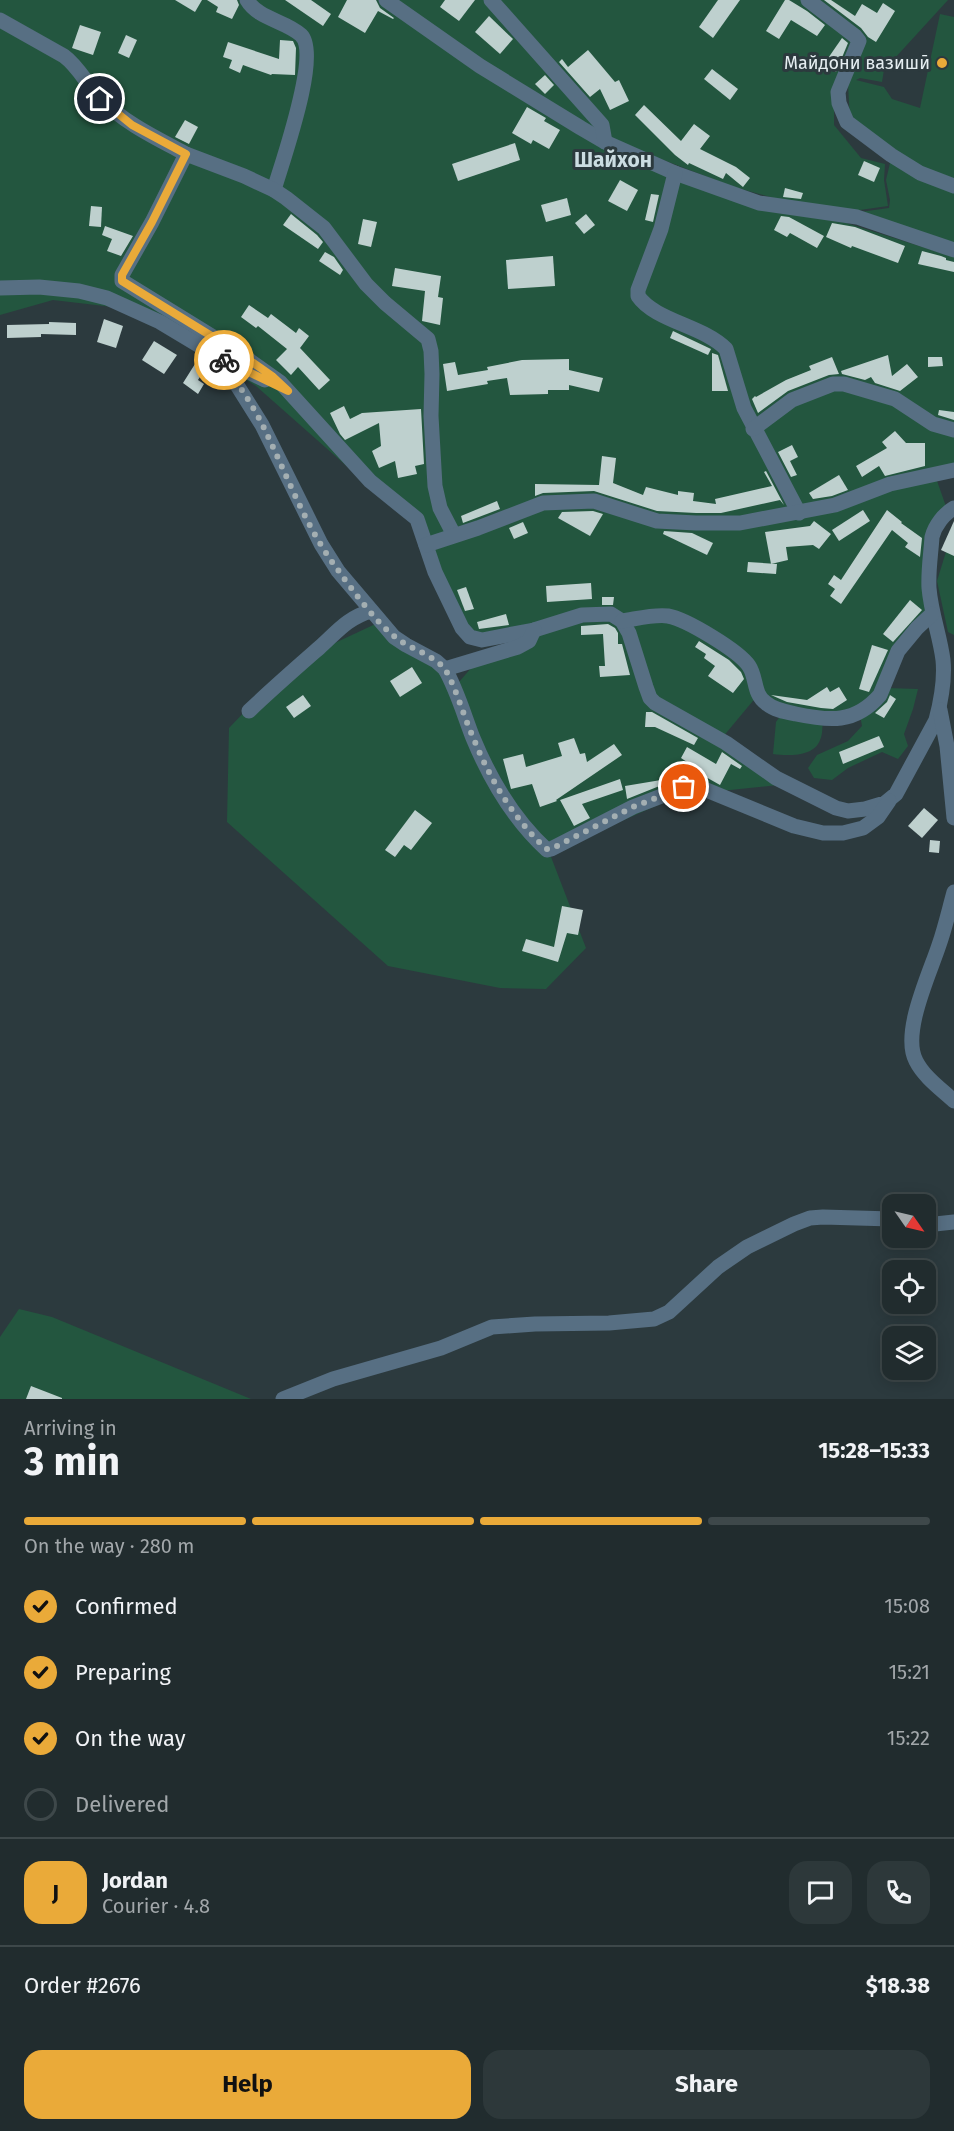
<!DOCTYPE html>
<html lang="en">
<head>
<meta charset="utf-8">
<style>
	body { margin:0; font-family:"Fira Sans",sans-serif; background:#2d383a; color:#f1f3f6; height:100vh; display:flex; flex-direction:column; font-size:22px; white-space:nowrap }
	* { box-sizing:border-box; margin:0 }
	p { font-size:20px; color:#a2a7aa }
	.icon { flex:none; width:33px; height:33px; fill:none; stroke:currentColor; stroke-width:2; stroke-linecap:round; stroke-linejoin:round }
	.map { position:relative; height:1399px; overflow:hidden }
	.drawer { display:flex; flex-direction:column; background:#212c2e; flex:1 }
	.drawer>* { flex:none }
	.needle { width:39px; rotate:124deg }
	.controls { position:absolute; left:882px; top:1194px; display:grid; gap:12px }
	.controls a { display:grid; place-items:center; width:54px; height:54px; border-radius:12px; background:#212c2e; box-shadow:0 3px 15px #0003,0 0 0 2px #3e484a; font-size:30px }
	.pin { position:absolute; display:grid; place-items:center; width:51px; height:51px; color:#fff; margin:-26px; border:3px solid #fff; border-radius:50%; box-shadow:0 2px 6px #0007 }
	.courier { position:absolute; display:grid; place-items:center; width:60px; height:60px; margin:-30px; border:4px solid #eaaa39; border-radius:50%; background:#fff; color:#222; box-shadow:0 2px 8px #0007 }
	.head em { font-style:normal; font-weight:700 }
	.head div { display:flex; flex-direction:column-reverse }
	.head { display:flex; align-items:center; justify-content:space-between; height:102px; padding:0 24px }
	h1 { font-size:39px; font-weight:700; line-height:45px }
	.bar { display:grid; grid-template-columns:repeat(4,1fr); gap:9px 6px; align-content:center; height:72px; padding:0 24px }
	.bar i { height:8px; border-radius:4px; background:#3e484a }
	.bar .on { background:#eaaa39 }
	.bar p { grid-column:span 4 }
	.line { display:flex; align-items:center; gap:15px; padding:0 24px; border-top:2px solid #3e484a }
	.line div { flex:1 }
	.round { display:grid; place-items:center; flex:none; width:63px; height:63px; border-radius:18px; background:#2d383a }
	ol { padding:0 24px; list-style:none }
	li { display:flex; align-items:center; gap:18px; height:66px }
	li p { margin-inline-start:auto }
	li .icon { padding:6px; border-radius:50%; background:#eaaa39; color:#111; stroke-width:4 }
	li:last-child { color:#a2a7aa }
	li i { width:33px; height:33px; border:3px solid #3e484a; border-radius:50% }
	.button { display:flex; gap:12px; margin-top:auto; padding:12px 24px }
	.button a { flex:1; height:69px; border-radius:18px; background:#eaaa39; color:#111; font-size:24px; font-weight:700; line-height:69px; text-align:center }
	.button a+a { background:#2d383a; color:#f1f3f6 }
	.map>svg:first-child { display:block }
	.green { fill:#23563f; fill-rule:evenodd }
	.building { fill:#bed0ce }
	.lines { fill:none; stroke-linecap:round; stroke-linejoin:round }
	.minor { stroke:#576f83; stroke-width:15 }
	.done { stroke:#a4afb2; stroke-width:6; stroke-dasharray:0 10.8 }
	.route { stroke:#eaaa39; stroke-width:8 }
	.poi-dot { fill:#eaaa39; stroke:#2c3a3e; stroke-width:2 }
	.labels { text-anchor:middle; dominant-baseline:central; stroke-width:6; stroke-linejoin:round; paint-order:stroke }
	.poi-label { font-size:18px; fill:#e5eef1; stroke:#2c3a3e; text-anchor:end }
	.quarter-label { font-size:21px; font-weight:bold; fill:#ccdde2; stroke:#2c3a3e }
</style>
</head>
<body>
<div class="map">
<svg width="954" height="1399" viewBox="0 0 954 1399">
	<rect width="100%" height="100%" fill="#2c3a3e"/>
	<!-- green -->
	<g class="green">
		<path d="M0 0H948L884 70 882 82 860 78 856 80 884 87 892 99 920 108 940 14 954 17V253L857 221 730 186 954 257V474L936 478 949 515 936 541 932 587 937 615 917 630 886 688 918 689 913 709 904 734 908 746 898 759 882 752 848 768 832 780 814 778 808 768 817 755 848 741 862 726 860 715 823 720C822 727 823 734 820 740 814 757 788 756 773 754L776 722 783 712 757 696 722 738 778 785 711 792 667 801 599 831 548 849 586 948 546 989 500 988 388 966 227 822 229 728 290 664 384 620 459 682 472 667 529 640 475 638 420 531 256 386 130 309 53 300 0 315ZM848 84 850 121 890 163 886 180 890 200 889 208 860 212V210L888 206 884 180 885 164 861 158 834 125V97ZM606 138 726 184 694 175Z"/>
		<path d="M954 536V635L948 632 937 581 949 542Z"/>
		<path d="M19 1309 52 1317 251 1399H0V1337Z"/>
	</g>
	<!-- building -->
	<g class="building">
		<path d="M175 0H202L195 12Z"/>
		<path d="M207 0H237L239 5 232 19 216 12 218 7Z"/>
		<path d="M285 0H311L331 14 323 26Z"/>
		<path d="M347 0H376L380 8 394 18 393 19 378 11 365 33 338 17Z"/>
		<path d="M445 0H475L459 21 440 7Z"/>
		<path d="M718 0H740L713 38 699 27Z"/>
		<path d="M785 0H789L807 11 825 25 817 36 791 20 779 39 766 31Z"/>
		<path d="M824 0H831L855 16 862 4 877 13 883 3 895 11 876 42 868 37 861 28Z"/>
		<path d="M489 16 513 39 500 54 475 32Z"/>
		<path d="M80 25 101 32 93 55 72 48Z"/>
		<path d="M126 35 137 40 129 58 118 53Z"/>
		<path d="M842 38 848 43 836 72 824 64Z"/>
		<path d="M280 40 293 41 296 48 295 75 272 74 271 75 243 65 240 73 229 68 232 60 223 57 228 42 279 59Z"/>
		<path d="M588 50 615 82 619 80 629 101 610 110 600 89 590 97 559 62 562 59 568 67Z"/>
		<path d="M712 69 738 89 730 100 704 79Z"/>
		<path d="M545 75 554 85 545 94 535 84Z"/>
		<path d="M644 105 681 141 694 124 710 136 700 149 736 167 750 178 743 187 726 173 723 179 689 163 688 165 675 155 635 115Z"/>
		<path d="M527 107 546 118 544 121 560 130 549 149 533 140 531 144 512 133Z"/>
		<path d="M185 120 198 127 189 144 175 137Z"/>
		<path d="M515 143 520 160 458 181 452 164Z"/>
		<path d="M864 161 880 168 874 182 858 175Z"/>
		<path d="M620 180 638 190 627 211 608 201Z"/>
		<path d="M785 188 803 193 801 199 783 197Z"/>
		<path d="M651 194 659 195 653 222 645 220Z"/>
		<path d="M567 198 571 215 546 222 541 205Z"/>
		<path d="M91 206 102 207 101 227 89 226Z"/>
		<path d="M291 214 317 235 323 242 318 249 283 225Z"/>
		<path d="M586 214 595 225 584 234 575 223Z"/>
		<path d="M781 216 789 217 824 236 817 248 790 233 787 237 774 230Z"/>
		<path d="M363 219 377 222 371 247 358 244Z"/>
		<path d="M832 223 855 227 905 246 898 263 852 246 851 248 826 237Z"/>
		<path d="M105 226 133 236 121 256 107 251 112 239 102 235Z"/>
		<path d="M922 251 941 256 946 258V260L954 262V272L918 264Z"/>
		<path d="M325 252 334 257 343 270 340 275 319 261Z"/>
		<path d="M553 256 555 286 508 289 506 260Z"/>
		<path d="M395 268 441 276 438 297 443 298 440 325 422 321 425 291 392 286Z"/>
		<path d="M249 305 268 318 271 314 296 333 299 328 309 336 300 348 330 380 319 390 298 367 291 375 276 360 287 349 258 326 256 328 241 317Z"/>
		<path d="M104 319 123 326 116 348 97 342Z"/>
		<path d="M49 322 76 323V335L41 334V337L7 338V325L49 324Z"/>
		<path d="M673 331 711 349 708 355 670 338Z"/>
		<path d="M154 341 177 355 164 374 142 360Z"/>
		<path d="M712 353 718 355 728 391H712Z"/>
		<path d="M888 355 892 376 907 364 918 377 900 391 875 383 871 377 865 380 842 374 841 371Z"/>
		<path d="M832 357 839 374 829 375 788 391 758 413 752 399 755 396 756 397 786 380 811 370 809 366Z"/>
		<path d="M928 357H942L943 366 928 367Z"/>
		<path d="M569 359V370L603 378 599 392 569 385V390H548V394L510 395 507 378 487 381 488 384 447 391 443 364 455 362 458 375 488 370 487 367 522 360Z"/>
		<path d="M195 364 204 370 198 380 204 384 198 394 183 383Z"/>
		<path d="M344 406 350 419 362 413 421 409 424 464 415 466 417 474 398 478 395 461 379 468 372 451 381 446 379 423 345 440 340 434 330 413Z"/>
		<path d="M939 410 954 412V420L938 415Z"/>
		<path d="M895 431 906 443H925V466L885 476 879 466 862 477 856 466 887 448 882 442Z"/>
		<path d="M792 445 798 457 790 461 797 475 791 477 778 452Z"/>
		<path d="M602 456 616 458 613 483 643 495 646 487 678 495V491L694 493 693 501 716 504 715 499 772 486 764 472 766 471 784 505 780 500 721 513H696L657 511 594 491 543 493 535 496V484L599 485Z"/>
		<path d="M839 475 848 490 832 496 813 499 809 493Z"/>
		<path d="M497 501 500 509 463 523 461 516Z"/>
		<path d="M863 510 870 521 839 541 832 530Z"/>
		<path d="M887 510 902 522 901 523 922 538 920 557 905 547 908 543 892 530 841 604 830 596 835 589 828 584 834 575 841 580Z"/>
		<path d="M593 511 603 514 590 536 558 518 562 512Z"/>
		<path d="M814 521 831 534 819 549 813 545 786 547 788 560 771 564 765 532 810 526Z"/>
		<path d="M954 521V556L941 550Z"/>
		<path d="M523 522 528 533 514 539 509 528Z"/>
		<path d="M664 531 692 533 713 543 707 555 663 534Z"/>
		<path d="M748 562 777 564 776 574 747 572Z"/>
		<path d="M591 583 592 599 547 602 546 586Z"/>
		<path d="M466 587 474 609 465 611 457 590Z"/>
		<path d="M602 597H614L613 605H602Z"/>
		<path d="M910 600 922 610 893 642 883 634Z"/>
		<path d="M506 614 509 625 479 629 477 622Z"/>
		<path d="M608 624 615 628 618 633V644H622L630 675 600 677 599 666H605L603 634 581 635V626Z"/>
		<path d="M699 641 729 660 741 672 744 679 733 693 708 676 715 666 704 658 706 654 695 647Z"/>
		<path d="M872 645 888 650 869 692 859 689Z"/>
		<path d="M412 667 422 683 400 697 390 681Z"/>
		<path d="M827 687 830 692 839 687 847 700 833 709 821 708 787 702 771 695 807 700Z"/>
		<path d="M303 695 311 706 294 718 286 707Z"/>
		<path d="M890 695 896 699 884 718 875 713 887 702Z"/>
		<path d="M646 712H652L698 738 694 745 655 727H645Z"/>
		<path d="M879 736 884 747 843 764 839 752Z"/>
		<path d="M574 738 580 754 585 753 587 762 614 744 622 755 556 800 557 801 540 807 532 784 511 789 503 759 523 754 526 767 562 756 558 743Z"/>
		<path d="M687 747 716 764 722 752 742 766 740 769 731 764 720 785 688 767 690 764 681 758Z"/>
		<path d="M620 779 623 790 582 804 590 818 574 826 560 800Z"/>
		<path d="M661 780 662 785 627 799 625 786Z"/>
		<path d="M924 808 938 820 922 838 908 826Z"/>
		<path d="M415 810 432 823 411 850 404 845 395 857 385 850Z"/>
		<path d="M930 840 940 841 939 853 929 852Z"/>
		<path d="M562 906 583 910 578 935 567 933 558 962 522 951 526 939 554 947Z"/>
		<path d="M31 1386 62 1398V1399H26Z"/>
	</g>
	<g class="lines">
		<!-- minor -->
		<g class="minor">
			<path d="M247 0C258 19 286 21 301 35 321 54 282 162 274 190"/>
			<path d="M386 0 480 66 581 128 605 142 675 173 759 203 857 217 954 250"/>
			<path d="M491 0 602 125 605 142"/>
			<path d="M808 0 855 36 859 41 838 92 839 103 847 122 891 155 920 173 954 186"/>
			<path d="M0 20 64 56C79 67 87 85 100 98 124 123 156 138 186 154L152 222 122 275V281L239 353 280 382 370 481 417 519 435 572 462 628 470 637 482 640 534 630 582 615 611 614 622 621 629 633 646 687 650 698 655 703 726 743 776 778 836 808 848 811 865 809 885 803 896 794 936 720C941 701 945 680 943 660 940 636 931 613 929 588 928 571 931 553 932 537 935 525 944 514 954 508"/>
			<path d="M186 154 244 176 274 190 286 198 324 228 366 284 385 303 428 339 431 351 432 374 431 416 435 486 440 508 454 535"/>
			<path d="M675 173 661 229 638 290V296C655 321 704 326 726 349L744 408 799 513"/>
			<path d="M0 288 39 287 79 291 107 298 160 322 220 358 262 425 321 544 338 571 394 637 406 645 436 661 445 669C457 690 464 715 473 738 490 779 513 819 547 850L551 849 633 807 685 787 704 789 794 826 823 833H843L863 828 878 817 889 801"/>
			<path d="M222 359 265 380"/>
			<path d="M753 429 792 400 833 384H844L895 399 933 424 954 430"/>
			<path d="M426 545 478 528 543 503 594 501 657 521 696 523H740L835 505 890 484 954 470"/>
			<path d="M622 621C636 619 654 614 668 616 686 619 739 651 749 666 757 678 753 694 766 703 774 710 786 712 796 714 829 721 855 724 880 695L898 651 917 628 932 614"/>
			<path d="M445 669 518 647 529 641 534 630"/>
			<path d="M940 710 947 746 954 818"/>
			<path d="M249 711C272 689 295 669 319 648 337 632 347 618 371 611"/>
			<path d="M954 892C949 910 945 928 939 945 930 973 901 1033 916 1061 924 1077 941 1089 954 1101"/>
			<path d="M926 1225 954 1222"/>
			<path d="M283 1399 333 1379 441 1348 492 1327 535 1324 609 1323 654 1319 669 1312 718 1267 747 1247 794 1224 810 1218 823 1217 892 1219"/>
		</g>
	</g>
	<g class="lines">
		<!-- done -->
		<path class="done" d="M224 360 220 358C235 380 252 403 264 428 287 475 306 528 338 570 354 592 374 620 395 637 410 649 432 654 445 669 457 690 463 715 473 737 490 780 513 817 546 849H551L633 807 684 787"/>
		<!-- route -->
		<path class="route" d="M100 99 132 125 186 154 152 222 122 275V281L239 353 272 376 288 391 224 360"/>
	</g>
	<!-- markers -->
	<circle class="poi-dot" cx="942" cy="63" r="6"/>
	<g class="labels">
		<!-- poi labels -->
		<g class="poi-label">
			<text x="930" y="63">Майдони вазишӣ</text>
		</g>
		<!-- quarter labels -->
		<g class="quarter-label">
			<text x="613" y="160">Шайхон</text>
		</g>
	</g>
</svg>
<div class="controls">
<a><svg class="needle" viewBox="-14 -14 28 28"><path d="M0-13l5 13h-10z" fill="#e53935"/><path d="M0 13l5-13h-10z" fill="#a2a7aa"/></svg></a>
<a><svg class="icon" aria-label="locate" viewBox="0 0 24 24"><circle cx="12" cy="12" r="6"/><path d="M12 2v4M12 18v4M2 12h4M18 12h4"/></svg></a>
<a><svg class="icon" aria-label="layers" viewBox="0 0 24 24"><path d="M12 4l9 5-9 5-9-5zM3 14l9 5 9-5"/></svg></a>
</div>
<div class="pin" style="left:684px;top:787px;background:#ea580c"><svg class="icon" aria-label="bag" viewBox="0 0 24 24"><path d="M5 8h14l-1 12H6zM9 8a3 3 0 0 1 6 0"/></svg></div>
<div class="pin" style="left:100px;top:99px;background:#1f2937"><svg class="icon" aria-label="home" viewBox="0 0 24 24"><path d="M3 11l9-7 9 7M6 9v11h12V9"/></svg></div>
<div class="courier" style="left:224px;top:360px"><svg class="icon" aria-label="bike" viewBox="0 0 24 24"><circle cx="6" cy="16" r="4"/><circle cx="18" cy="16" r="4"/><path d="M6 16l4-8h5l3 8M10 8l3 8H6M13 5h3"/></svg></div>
</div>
<section class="drawer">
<div class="head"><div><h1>3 min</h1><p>Arriving in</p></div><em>15:28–15:33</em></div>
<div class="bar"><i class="on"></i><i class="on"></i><i class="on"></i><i></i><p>On the way · 280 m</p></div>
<ol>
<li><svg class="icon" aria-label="check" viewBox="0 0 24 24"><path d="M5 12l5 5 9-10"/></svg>Confirmed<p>15:08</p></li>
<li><svg class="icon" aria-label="check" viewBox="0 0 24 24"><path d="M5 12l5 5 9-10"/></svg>Preparing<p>15:21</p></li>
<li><svg class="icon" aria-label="check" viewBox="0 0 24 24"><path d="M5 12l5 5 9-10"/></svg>On the way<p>15:22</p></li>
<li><i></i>Delivered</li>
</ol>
<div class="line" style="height:108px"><b class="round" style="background:#eaaa39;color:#111">J</b><div><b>Jordan</b><p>Courier · 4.8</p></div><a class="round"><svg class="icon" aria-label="chat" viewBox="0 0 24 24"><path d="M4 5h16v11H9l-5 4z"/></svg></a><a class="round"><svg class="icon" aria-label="phone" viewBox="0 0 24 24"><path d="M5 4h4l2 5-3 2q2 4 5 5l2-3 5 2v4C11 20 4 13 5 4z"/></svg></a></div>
<div class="line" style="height:78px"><div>Order #2676</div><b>$18.38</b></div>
<div class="button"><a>Help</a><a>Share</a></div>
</section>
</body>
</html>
